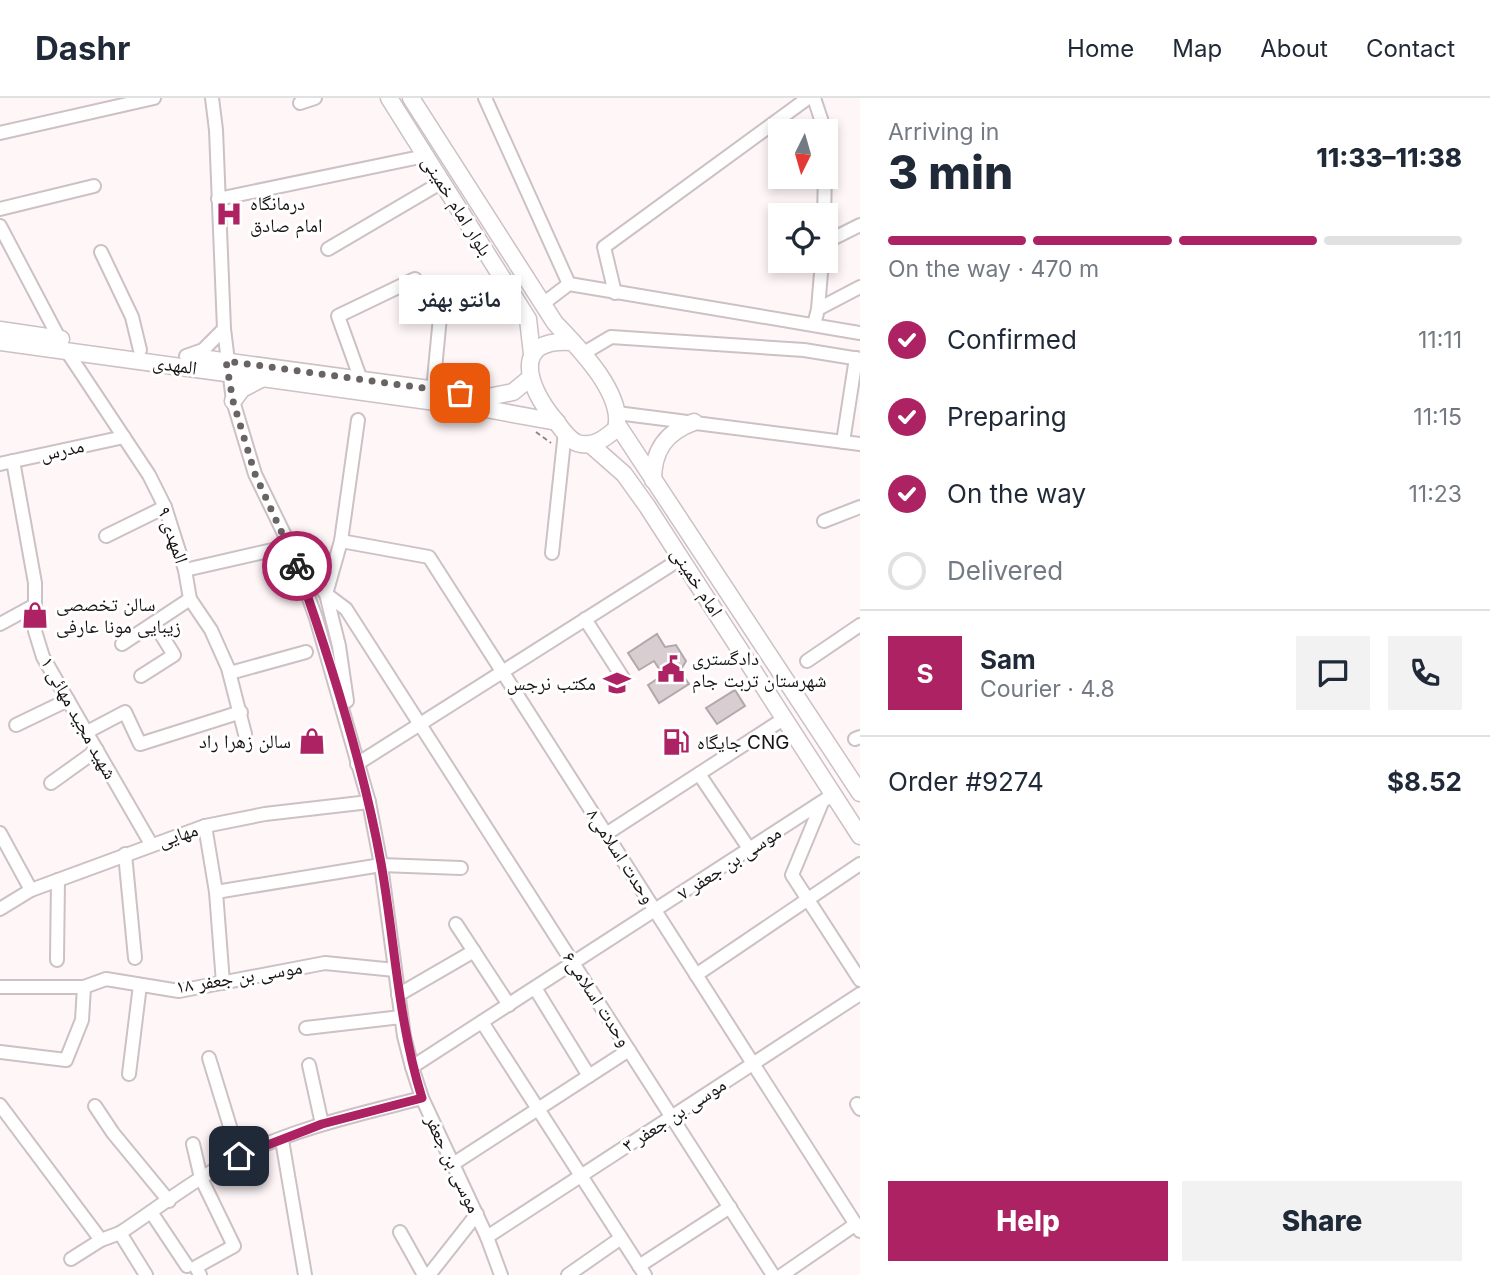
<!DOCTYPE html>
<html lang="en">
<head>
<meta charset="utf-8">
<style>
	body { margin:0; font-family:Inter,"Noto Naskh Arabic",sans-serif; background:#f2f2f3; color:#1f2937; height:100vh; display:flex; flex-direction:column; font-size:26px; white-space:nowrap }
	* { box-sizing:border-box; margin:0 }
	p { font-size:23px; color:#747a83 }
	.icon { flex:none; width:38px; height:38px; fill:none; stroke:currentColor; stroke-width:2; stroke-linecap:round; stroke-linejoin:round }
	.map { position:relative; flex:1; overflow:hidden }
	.drawer { display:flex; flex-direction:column; background:#fff; width:630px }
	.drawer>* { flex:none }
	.needle { width:46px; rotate:185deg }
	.buttons { position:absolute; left:768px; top:21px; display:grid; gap:14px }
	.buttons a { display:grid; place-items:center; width:70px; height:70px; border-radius:0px; background:#fff; box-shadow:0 4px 10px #0003; font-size:35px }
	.pin { position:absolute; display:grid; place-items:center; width:60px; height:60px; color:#fff; margin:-30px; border-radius:14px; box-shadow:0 4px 10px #0006 }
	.courier { position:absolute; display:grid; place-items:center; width:70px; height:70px; margin:-35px; border:5px solid #ac2263; border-radius:50%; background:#fff; color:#222; box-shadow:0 2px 9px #0007 }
	.bubble { position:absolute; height:49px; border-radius:0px; background:#fff; box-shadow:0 4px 10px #0003; font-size:23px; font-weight:800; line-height:49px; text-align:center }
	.summary em { font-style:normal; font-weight:800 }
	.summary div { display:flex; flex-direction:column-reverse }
	.summary { display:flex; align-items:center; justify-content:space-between; height:119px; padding:0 28px }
	h1 { font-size:46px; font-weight:800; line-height:52px }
	.bar { display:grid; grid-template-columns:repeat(4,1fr); gap:10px 7px; align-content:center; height:84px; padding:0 28px }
	.bar i { height:9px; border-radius:5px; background:#e0e1e3 }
	.bar .selected { background:#ac2263 }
	.bar p { grid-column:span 4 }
	.line { display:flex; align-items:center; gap:18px; padding:0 28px; border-top:2px solid #e0e1e3 }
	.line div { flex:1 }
	.round { display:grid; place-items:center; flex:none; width:74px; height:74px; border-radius:0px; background:#f2f2f3 }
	ol { padding:0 28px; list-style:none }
	li { display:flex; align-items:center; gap:21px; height:77px }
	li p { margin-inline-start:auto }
	li .icon { padding:7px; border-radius:50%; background:#ac2263; color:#fff; stroke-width:4 }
	li:last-child { color:#747a83 }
	li i { width:38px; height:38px; border:4px solid #e0e1e3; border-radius:50% }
	.cta { display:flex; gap:14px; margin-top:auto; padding:14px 28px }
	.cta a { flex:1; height:80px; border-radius:0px; background:#ac2263; color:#fff; font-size:28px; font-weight:800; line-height:80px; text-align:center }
	.cta a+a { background:#f2f2f3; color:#1f2937 }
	header { display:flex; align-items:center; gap:42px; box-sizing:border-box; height:98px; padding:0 35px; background:#fff; border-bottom:2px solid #e0e1e3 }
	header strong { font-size:33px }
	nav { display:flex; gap:38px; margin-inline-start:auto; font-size:24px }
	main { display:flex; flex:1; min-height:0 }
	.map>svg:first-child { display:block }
	.building { fill:#d8cdd0; stroke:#b2a7aa; stroke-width:2 }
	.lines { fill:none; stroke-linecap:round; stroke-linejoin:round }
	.minor-casing { stroke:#ccc1c4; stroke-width:16 }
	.major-casing { stroke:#ccc1c4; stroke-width:19 }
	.path { stroke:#8d8688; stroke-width:2; stroke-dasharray:5 3.5; stroke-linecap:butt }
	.minor { stroke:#fff; stroke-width:12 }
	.major { stroke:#fff; stroke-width:16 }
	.done { stroke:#696364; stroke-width:7; stroke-dasharray:0 12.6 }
	.route { stroke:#ac2263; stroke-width:9 }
	.labels { text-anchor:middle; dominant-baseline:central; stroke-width:6; stroke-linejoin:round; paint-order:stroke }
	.poi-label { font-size:19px; fill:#181415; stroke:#fff; text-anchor:start }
	.street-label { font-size:19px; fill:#181415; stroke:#fff }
</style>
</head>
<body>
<header>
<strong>Dashr</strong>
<nav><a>Home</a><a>Map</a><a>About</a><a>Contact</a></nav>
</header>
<main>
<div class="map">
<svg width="860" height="1177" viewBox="0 0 860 1177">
	<rect width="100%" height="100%" fill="#fff6f8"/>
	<!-- building -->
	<g class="building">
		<path d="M657 536 665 549 676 547 686 563 680 573 689 586 659 605 648 587 663 577 654 563 639 572 628 555Z"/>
		<path d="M735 592 745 608 717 626 706 610Z"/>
	</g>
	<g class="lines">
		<defs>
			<g id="minor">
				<path d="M212 0 216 32 224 231 233 303 255 376 290 448 316 520 369 704 381 767 404 938 412 969 422 1000 487 1139 501 1177"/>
				<path d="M485 0 569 186"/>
				<path d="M814 0 825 33"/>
				<path d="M300 5 315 0"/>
				<path d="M0 35 154 0"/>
				<path d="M218 101 425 58"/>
				<path d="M0 111 94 88"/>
				<path d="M824 117 826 38"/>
				<path d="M0 128 59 240"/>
				<path d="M826 144 860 127"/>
				<path d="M328 151 442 84"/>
				<path d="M101 154 132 219 140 252"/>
				<path d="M615 195 604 149 808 0"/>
				<path d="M544 205 569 186 860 235"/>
				<path d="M818 211 860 189"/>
				<path d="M814 227 818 211 822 163"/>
				<path d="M66 252 149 377 165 409 185 472 190 501 211 532 228 570 245 636"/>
				<path d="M584 255 611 239 804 252 860 261"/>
				<path d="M186 258 203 252 224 231"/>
				<path d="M361 282 338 218 415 181"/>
				<path d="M433 292 440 219"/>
				<path d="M617 315 860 346"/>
				<path d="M358 322 341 443 326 496 346 511 773 1177"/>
				<path d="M843 344 856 260"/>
				<path d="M13 363 35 485V533L43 559 151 746"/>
				<path d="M0 366 124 339"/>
				<path d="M824 423 860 409"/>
				<path d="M106 438 165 409"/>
				<path d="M341 443 429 459 860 1133"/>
				<path d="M552 455 565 334"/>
				<path d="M299 461 326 496 339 548 347 603"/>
				<path d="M185 472 290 448"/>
				<path d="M585 521 623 580"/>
				<path d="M0 526 35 507"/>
				<path d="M122 546 190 501"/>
				<path d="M807 563 860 527"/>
				<path d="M230 575 306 554"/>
				<path d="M141 578 174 557 154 525"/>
				<path d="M16 627 68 602"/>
				<path d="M87 634 125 614 140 646 241 614"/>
				<path d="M855 641 860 639"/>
				<path d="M357 666 682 460"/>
				<path d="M699 676 750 752"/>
				<path d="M51 685 97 652"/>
				<path d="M821 707 792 777 860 882"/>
				<path d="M205 728 216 794 223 885"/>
				<path d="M0 735 31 792"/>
				<path d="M606 736 785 620"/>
				<path d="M125 756 135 860"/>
				<path d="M216 794 381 767 461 770"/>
				<path d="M0 811 31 792 205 728 265 716 369 704"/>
				<path d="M456 826 509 907"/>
				<path d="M57 862 58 782"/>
				<path d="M696 877 860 766"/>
				<path d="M0 889H84L106 881 179 893 325 865 395 872"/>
				<path d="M535 890 589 978"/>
				<path d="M398 897 474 853"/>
				<path d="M482 924 645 1177"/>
				<path d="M306 930 401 919"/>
				<path d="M0 954 66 962 82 922 84 889"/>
				<path d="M209 960 239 1058"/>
				<path d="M309 967 322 1026"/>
				<path d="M412 969 834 696"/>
				<path d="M129 976 140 887"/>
				<path d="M857 1006 860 1011"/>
				<path d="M0 1007 101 1142 120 1135"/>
				<path d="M95 1008 113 1035 169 1103"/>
				<path d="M282 1042 305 1177"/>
				<path d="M193 1046 201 1080 234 1148 196 1169 200 1177"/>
				<path d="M453 1066 629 952"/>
				<path d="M151 1114 187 1168"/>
				<path d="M400 1134 424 1177"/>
				<path d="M487 1139 860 896"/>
				<path d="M71 1161 101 1142"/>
				<path d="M639 1168 730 1109"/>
				<path d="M146 1177 120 1135C159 1109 196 1080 238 1059 295 1030 360 1016 422 1000"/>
				<path d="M429 1177 477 1116"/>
				<path d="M568 1177 621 1140"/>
				<path d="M782 1177 856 1126"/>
			</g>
			<g id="major">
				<path d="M389 0 528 221 532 256"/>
				<path d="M411 0 555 225C577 248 625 296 616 331 604 341 593 350 577 345 568 341 561 330 555 322 527 289 510 239 573 244"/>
				<path d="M0 232 61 241"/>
				<path d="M0 244 486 311 557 324"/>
				<path d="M201 260 488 299 513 294 530 280"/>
				<path d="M233 303 242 291 263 280"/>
				<path d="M617 326 860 695"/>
				<path d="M591 347 624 376 647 408 860 738"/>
				<path d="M653 382C653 352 666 334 694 324"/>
			</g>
		</defs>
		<!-- minor casing -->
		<use href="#minor" class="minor-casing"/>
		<!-- major casing -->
		<use href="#major" class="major-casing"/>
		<!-- path -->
		<path class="path" d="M536 334 551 345"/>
		<!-- minor -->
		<use href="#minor" class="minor"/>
		<!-- major -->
		<use href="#major" class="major"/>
	</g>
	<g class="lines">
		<!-- done -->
		<path class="done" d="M297 468 255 376 233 303 226 263 460 295"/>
		<!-- route -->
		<path class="route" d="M239 1058 322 1026 422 1000C398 923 395 844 381 765 363 665 331 564 297 468"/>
	</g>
	<!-- icons -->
	<defs>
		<symbol id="hospital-bare" viewBox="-9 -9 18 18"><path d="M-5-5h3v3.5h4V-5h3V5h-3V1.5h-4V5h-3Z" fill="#ac2263" stroke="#fff" stroke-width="2.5" paint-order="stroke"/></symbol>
		<symbol id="shop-bare" viewBox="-9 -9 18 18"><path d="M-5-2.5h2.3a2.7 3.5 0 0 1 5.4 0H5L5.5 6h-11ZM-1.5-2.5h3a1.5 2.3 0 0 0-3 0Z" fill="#ac2263" stroke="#fff" stroke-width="2.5" paint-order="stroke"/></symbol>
		<symbol id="civic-bare" viewBox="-9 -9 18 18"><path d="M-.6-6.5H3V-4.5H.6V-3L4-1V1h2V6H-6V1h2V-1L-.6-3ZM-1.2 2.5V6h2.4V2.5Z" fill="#ac2263" stroke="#fff" stroke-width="2.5" paint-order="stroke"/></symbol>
		<symbol id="school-bare" viewBox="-9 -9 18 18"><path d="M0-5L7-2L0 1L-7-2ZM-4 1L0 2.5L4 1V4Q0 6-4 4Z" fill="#ac2263" stroke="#fff" stroke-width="2.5" paint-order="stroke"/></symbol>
		<symbol id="fuel-bare" viewBox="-9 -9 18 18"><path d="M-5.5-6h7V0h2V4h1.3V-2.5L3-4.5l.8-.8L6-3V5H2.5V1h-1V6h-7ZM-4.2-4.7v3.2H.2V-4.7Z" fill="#ac2263" stroke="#fff" stroke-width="2.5" paint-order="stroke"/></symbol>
	</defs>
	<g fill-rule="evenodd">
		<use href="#hospital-bare" x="210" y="97" width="38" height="38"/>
		<use href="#shop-bare" x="16" y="498" width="38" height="38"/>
		<use href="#civic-bare" x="652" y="552" width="38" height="38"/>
		<use href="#school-bare" x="598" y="566" width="38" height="38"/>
		<use href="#shop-bare" x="293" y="624" width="38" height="38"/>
		<use href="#fuel-bare" x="657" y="625" width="38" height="38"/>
	</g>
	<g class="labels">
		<!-- poi labels -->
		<g class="poi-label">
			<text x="250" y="105">درمانگاه<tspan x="250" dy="22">امام صادق</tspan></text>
			<text x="56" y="506">سالن تخصصی<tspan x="56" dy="22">زیبایی مونا عارفی</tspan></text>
			<text x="692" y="560">دادگستری<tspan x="692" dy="22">شهرستان تربت جام</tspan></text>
			<text x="596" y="585" text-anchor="end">مكتب نرجس</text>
			<text x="291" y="643" text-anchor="end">سالن زهرا راد</text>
			<text x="697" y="644">جایگاه CNG</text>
		</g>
		<!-- street labels -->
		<g class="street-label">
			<text transform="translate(457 108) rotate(58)">بلوار امام خمینی</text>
			<text transform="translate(175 267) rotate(8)">المهدی</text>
			<text transform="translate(62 352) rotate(-12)">مدرس</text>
			<text transform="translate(173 437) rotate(71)">المهدی ۹</text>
			<text transform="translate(697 484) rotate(57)">امام خمینی</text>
			<text transform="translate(79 620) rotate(61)">شهید مجید مهائی ۱</text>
			<text transform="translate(178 737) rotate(-18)">مهایی</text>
			<text transform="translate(621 758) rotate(57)">وحدت اسلامی۸</text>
			<text transform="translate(729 765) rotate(-33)">موسی بن جعفر ۷</text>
			<text transform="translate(239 879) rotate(-9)">موسی بن جعفر ۱۸</text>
			<text transform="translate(597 901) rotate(57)">وحدت اسلامی۶</text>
			<text transform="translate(674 1017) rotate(-33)">موسی بن جعفر ۳</text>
			<text transform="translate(453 1066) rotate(65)">موسی بن جعفر</text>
		</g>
	</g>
</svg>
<div class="buttons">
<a><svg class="needle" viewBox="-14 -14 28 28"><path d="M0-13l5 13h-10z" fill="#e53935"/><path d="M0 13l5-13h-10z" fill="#747a83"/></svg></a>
<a><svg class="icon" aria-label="locate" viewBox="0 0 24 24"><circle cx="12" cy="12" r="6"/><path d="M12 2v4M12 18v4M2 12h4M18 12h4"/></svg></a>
</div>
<div class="pin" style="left:460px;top:295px;background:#ea580c"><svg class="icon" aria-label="bag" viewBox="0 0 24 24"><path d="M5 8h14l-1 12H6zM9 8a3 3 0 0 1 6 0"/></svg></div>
<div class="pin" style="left:239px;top:1058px;background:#1f2937"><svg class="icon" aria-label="home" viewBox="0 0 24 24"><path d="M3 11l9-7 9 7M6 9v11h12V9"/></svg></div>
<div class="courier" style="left:297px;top:468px"><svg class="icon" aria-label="bike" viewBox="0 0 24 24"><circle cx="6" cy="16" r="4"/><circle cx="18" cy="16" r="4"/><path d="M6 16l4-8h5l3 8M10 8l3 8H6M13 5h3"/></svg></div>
<div class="bubble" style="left:399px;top:177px;width:122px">مانتو بهفر</div>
</div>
<section class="drawer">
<div class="summary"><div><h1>3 min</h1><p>Arriving in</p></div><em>11:33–11:38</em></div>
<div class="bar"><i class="selected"></i><i class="selected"></i><i class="selected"></i><i></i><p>On the way · 470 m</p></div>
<ol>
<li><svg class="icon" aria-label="check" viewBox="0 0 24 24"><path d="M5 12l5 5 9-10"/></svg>Confirmed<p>11:11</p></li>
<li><svg class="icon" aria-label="check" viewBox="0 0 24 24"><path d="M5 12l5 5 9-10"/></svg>Preparing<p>11:15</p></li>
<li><svg class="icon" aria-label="check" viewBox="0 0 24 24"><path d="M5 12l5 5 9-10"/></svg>On the way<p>11:23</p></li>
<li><i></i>Delivered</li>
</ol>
<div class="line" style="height:126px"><b class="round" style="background:#ac2263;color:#fff">S</b><div><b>Sam</b><p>Courier · 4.8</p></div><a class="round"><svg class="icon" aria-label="chat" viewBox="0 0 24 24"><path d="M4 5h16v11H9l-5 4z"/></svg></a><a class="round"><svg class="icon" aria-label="phone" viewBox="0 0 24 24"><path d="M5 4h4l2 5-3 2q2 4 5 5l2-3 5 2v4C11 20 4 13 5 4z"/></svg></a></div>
<div class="line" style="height:91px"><div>Order #9274</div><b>$8.52</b></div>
<div class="cta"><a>Help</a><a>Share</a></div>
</section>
</main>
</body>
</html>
